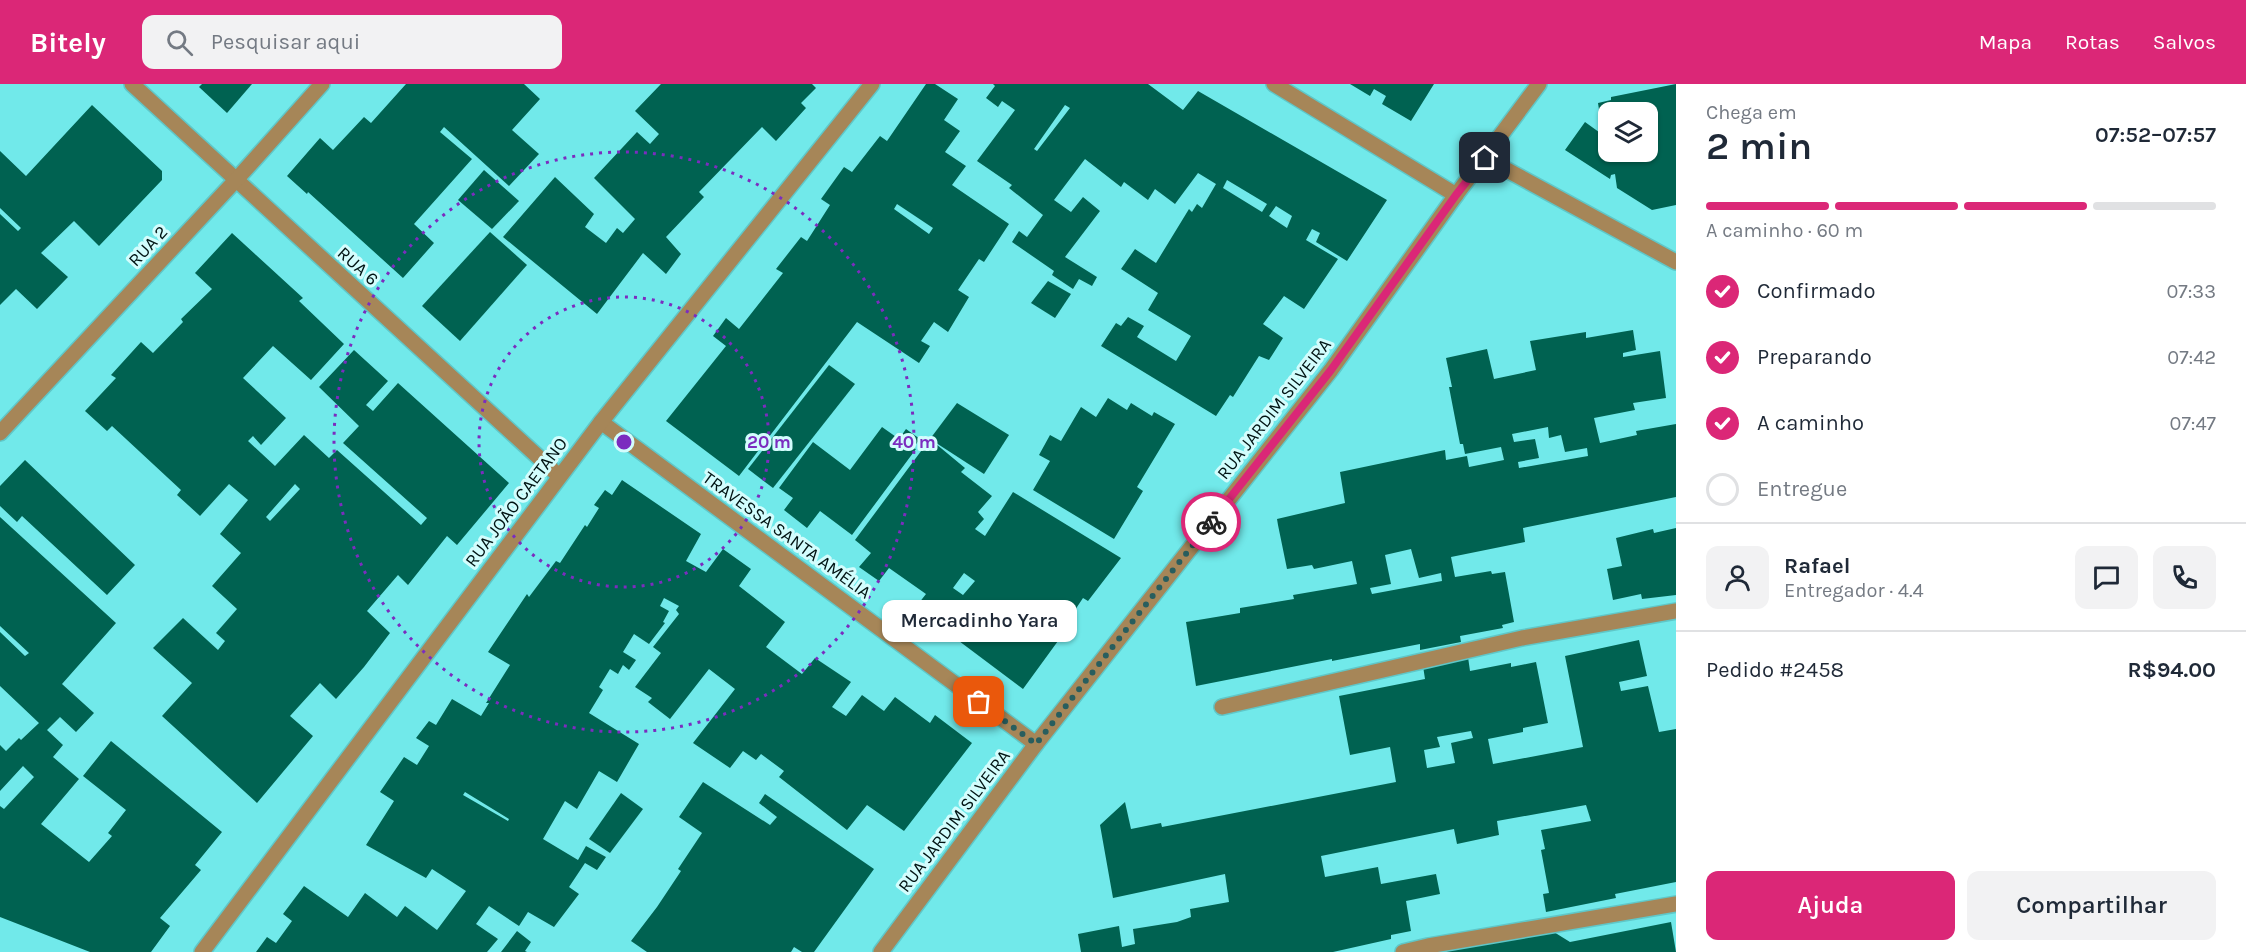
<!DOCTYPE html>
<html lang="pt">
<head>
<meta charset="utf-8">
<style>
	body { margin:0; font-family:Karla,sans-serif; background:#f2f2f3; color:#1f2937; height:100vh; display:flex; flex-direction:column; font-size:22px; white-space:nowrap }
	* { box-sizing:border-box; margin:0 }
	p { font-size:20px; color:#747a83 }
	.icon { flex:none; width:33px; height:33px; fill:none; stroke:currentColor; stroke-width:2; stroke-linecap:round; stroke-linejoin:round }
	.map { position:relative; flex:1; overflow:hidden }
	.sheet { display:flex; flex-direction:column; background:#fff; width:570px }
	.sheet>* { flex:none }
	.fabs { position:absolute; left:1598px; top:18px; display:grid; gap:12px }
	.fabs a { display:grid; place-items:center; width:60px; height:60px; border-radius:12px; background:#fff; box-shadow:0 2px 4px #0004; font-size:30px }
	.pin { position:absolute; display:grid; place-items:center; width:51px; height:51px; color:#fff; margin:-26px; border-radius:12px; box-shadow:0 3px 9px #0006 }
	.courier { position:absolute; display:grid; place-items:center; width:60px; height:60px; margin:-30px; border:4px solid #db2777; border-radius:50%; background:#fff; color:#222; box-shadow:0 2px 8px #0007 }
	.bubble { position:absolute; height:42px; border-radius:12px; background:#fff; box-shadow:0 2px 4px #0004; font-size:20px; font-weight:600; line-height:42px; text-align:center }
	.headline em { font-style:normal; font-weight:600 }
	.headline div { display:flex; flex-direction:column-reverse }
	.headline { display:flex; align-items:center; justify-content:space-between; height:102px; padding:0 30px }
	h1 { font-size:39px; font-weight:600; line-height:45px }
	.bar { display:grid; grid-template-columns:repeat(4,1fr); gap:9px 6px; align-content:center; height:72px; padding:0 30px }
	.bar i { height:8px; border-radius:4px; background:#e0e1e3 }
	.bar .on { background:#db2777 }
	.bar p { grid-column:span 4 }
	.line { display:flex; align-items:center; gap:15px; padding:0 30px; border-top:2px solid #e0e1e3 }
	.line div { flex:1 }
	.round { display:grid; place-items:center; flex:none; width:63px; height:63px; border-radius:12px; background:#f2f2f3 }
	ol { padding:0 30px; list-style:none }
	li { display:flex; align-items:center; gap:18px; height:66px }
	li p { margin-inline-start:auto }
	li .icon { padding:6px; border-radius:50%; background:#db2777; color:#fff; stroke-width:4 }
	li:last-child { color:#747a83 }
	li i { width:33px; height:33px; border:3px solid #e0e1e3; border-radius:50% }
	.cta { display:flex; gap:12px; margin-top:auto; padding:12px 30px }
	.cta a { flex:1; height:69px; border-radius:12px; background:#db2777; color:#fff; font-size:24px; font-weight:600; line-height:69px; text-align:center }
	.cta a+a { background:#f2f2f3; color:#1f2937 }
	header { display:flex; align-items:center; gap:36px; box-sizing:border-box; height:84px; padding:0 30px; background:#db2777; color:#fff }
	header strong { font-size:28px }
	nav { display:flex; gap:33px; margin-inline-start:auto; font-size:21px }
	.search { width:420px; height:54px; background:#f2f2f3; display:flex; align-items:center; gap:15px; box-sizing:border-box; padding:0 21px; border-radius:12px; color:#747a83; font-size:22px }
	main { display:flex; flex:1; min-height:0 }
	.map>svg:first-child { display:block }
	.building { fill:#006251; fill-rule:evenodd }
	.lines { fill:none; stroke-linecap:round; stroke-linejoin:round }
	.service-casing { stroke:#5fc7c8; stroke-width:18 }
	.minor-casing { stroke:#5fc7c8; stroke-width:18 }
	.service { stroke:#a68658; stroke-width:15 }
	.minor { stroke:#a68658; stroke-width:15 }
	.done { stroke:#285e5e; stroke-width:6; stroke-dasharray:0 10.8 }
	.route { stroke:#db2777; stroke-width:8 }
	.ring { fill:none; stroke:#7b2cbf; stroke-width:3; stroke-dasharray:3 6 }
	.labels { text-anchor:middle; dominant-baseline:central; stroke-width:6; stroke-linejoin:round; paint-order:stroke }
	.street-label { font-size:18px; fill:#001313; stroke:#d3fdfd }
	.centre { fill:#7b2cbf; stroke:#d3fdfd; stroke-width:3 }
	.ring-label { font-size:18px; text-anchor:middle; font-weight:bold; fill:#7b2cbf; stroke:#d3fdfd; stroke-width:6; stroke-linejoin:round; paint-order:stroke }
</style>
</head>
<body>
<header>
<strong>Bitely</strong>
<div class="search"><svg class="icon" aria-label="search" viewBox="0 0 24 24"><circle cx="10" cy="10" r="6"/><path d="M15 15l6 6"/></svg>Pesquisar aqui</div>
<nav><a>Mapa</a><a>Rotas</a><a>Salvos</a></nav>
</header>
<main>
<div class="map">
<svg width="1676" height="868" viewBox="0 0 1676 868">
	<rect width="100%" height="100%" fill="#71e9ea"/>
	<!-- building -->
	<g class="building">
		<path d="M202 0H252L227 29 199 3Z"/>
		<path d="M406 0H524L540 15 512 46 539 70 509 102 444 43 440 48 472 75 414 140 434 159 403 194 308 108 307 110 287 92 320 54 333 66 364 33 371 39Z"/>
		<path d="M661 0H812L816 4 801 19 806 24 776 57 762 43 699 108 704 113 666 153 681 170 666 190 643 169 597 230 503 153 555 93 594 130 585 143 606 159 617 144 623 149 635 135 594 94 637 48 650 60 659 50 635 27Z"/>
		<path d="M926 0H935L958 15 944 36 960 47 945 68 966 82 952 101 1009 140 984 178 979 175 958 206 969 213 948 248 934 238 921 257 930 262 919 279 857 238 739 392 666 337 726 262 713 252 726 234 739 245 783 189 776 185 801 153 807 157 830 121 821 115 844 83 852 88 880 52 887 57ZM897 120 933 144 929 150 894 125Z"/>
		<path d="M993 0H1148L1183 26 1198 7 1387 116 1347 177 1316 158 1320 149 1312 145 1306 156 1338 175 1304 225 1284 212 1263 240 1283 254 1269 276 1259 272 1233 313 1230 311 1216 332 1101 262 1116 239 1121 242 1128 233 1144 242 1137 253 1176 277 1191 252 1148 226 1158 209 1121 185 1135 165 1156 179 1189 125 1192 128 1197 120 1202 124 1216 100 1198 89 1175 120 1155 105 1148 116 1124 98 1121 103 1085 75 1054 116 1071 128 1083 113 1100 127 1065 173 1097 193 1092 202 1079 195 1073 205 1052 191 1054 187 1012 158 1019 147 1027 153 1043 131 1009 104 1012 101 977 77 1015 26 1002 17 998 23 986 14 995 2ZM1065 21 1070 24 1037 67 1034 65ZM1227 96 1267 120 1262 128 1223 104ZM1276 122 1292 132 1287 144 1269 132Z"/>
		<path d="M1350 0H1434L1411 37 1382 20 1386 12 1374 5 1370 12Z"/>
		<path d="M1676 0V121L1652 126 1617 104 1615 90 1611 91 1610 95 1565 66 1585 38 1603 51 1598 19 1611 16V13ZM1608 28H1647V68H1608Z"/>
		<path d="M92 21 162 87V96L99 162 74 137 41 169 68 193 37 225 16 205 0 221V130L18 147 21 144 0 124V67L26 92Z"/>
		<path d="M484 86 519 117 492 145 458 116Z"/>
		<path d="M490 148 527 181 460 257 422 222Z"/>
		<path d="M232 149 303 214 299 217 344 260 311 296 273 262 243 294 286 334 261 361 253 352 248 357 275 382 304 351 329 374 337 366 421 441 427 434 343 359 359 342 319 303 354 266 388 297 366 321 373 327 398 299 509 399 457 461 447 452 408 501 398 491 367 527 390 549 364 583 336 615 320 599 290 632 313 652 257 719 162 632 192 599 153 564 183 534 218 566 225 557 216 549 237 525 212 502 241 469 220 450 248 416 229 400 200 432 199 431 177 411 181 406 112 342 107 347 85 327 116 294 111 291 141 258 153 269 183 238 181 235 212 205 195 189ZM295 400 300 405 270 437 266 433Z"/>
		<path d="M1048 197 1071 210 1055 234 1031 219Z"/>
		<path d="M1633 246 1636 266 1623 269V273L1660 267 1666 314 1633 319 1635 326 1594 334 1600 359 1637 351 1636 347 1676 340V413L1523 444 1525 458 1451 473 1455 493 1491 487 1492 490 1505 488 1514 538 1502 541 1503 544 1460 552 1461 558 1420 566V560L1332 577V575L1196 602 1186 538 1240 529V524L1294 515 1293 511 1357 500 1352 477 1314 485 1312 481 1287 485 1278 441 1277 435 1345 419 1340 388 1445 366 1446 376 1467 372 1469 383 1504 376 1501 363 1465 370 1463 360H1460L1449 303H1452L1446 274 1487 265 1494 295 1536 286 1530 257 1586 248V254ZM1548 343 1549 354 1561 351 1565 368 1587 364 1588 372 1519 384 1518 378 1539 374 1535 355 1514 358 1512 350ZM1411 465 1419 494 1441 489 1442 497 1372 510 1370 504 1391 500 1385 471Z"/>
		<path d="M829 281 855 300 773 404 748 385Z"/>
		<path d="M1108 314 1127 326 1131 319 1152 332 1154 328 1175 340 1137 403 1143 407 1114 455 1033 406 1050 377 1039 371 1050 351 1061 357 1081 323 1096 333Z"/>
		<path d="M957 319 1009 351 984 390 930 355Z"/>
		<path d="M882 343 899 355 906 345 920 355 913 364 916 365 852 451 820 427 807 444 784 426 793 414 779 404 813 358 850 386Z"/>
		<path d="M930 355 965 384 961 388 992 412 978 428 984 435 975 445 985 452 1013 408 1121 474 1088 517 1083 514 1063 544 1066 546 1023 605 915 524 926 510 889 484 879 497 859 483 871 469 855 456ZM964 489 975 497 963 511 953 504Z"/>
		<path d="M25 376 135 481 107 511 22 432 17 438 0 422V402Z"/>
		<path d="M622 396 701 450 686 477 706 488 723 465 751 485 739 502 785 538 766 563 802 590 815 574 851 598 832 623 846 632 862 611 884 627 895 613 930 639 935 631 972 659 904 747 867 721 847 746 779 693 784 687 761 670 756 676 743 667 730 684 693 659 735 605 709 585 670 635 648 618 652 614 635 603 661 569 653 563 679 530 676 526 679 522 664 514 660 522 669 527 663 538 665 539 649 560 634 550 623 568 636 576 629 586 623 581 618 590 610 585 599 603 603 606 589 629 639 660 617 698 599 687 577 725 565 717 543 755 578 776 586 762 606 773 597 786 585 779 569 803 579 810 554 843 528 828 519 842 489 822 476 840 498 855 487 868H256L267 853 276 859 292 837 283 830 304 802 348 833 365 809 397 833 405 822 437 846 466 807 432 785 426 794 366 761 394 717 380 708 404 673 417 681 429 662 416 654 429 637 436 641 452 615 481 632 489 619H486L510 581 488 568 527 510 529 513 556 477 560 479 585 441 587 443 599 424 594 421 605 406 612 411ZM465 708 509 735 508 737 463 711Z"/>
		<path d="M0 433 116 539 62 600 94 629 76 648 60 633 47 646 63 661 53 673 79 695 41 740 89 778 112 752 108 749 126 726 83 692 111 657 222 748 195 781 201 786 160 834 170 842 151 868H90L0 833V722L4 725 34 693 23 682 0 707V661L6 667 19 654 21 656 39 639 0 602V548L25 572 29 569 0 542Z"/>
		<path d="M1676 444V511L1642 515 1641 510 1613 516 1607 485 1622 482 1616 454 1653 445 1654 449Z"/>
		<path d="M1639 556 1647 592 1619 598 1621 607 1648 602 1659 648 1676 645V798L1615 810 1616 814 1546 828 1543 810 1549 809 1541 766 1545 765 1541 746 1591 737 1586 721 1497 737 1499 751 1457 760 1454 745 1321 772 1325 793 1378 783 1381 800 1436 790 1440 810 1406 817 1411 847 1391 851V855L1333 868H1081L1078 850 1119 842 1122 863 1135 860 1133 845 1177 838 1191 833 1190 825 1229 818 1225 790 1113 814 1100 741 1125 718 1131 745 1161 739 1162 743 1396 698 1390 663 1350 671 1339 612 1425 595 1423 582 1468 573 1470 587 1511 579V583L1536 578 1548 639 1523 644V648L1488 655 1493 680 1583 663 1565 572ZM1471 647 1473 654 1451 659 1455 679 1427 684 1424 666 1440 663 1437 653Z"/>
		<path d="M703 698 770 741 777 733 759 719 765 710 874 785 814 868H802L794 863 791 868H647L631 857 657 823 681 787 678 785 702 749 679 733Z"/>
		<path d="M621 709 643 725 610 769 589 755Z"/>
		<path d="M1671 838 1676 868H1443L1442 866 1549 845 1570 858Z"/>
		<path d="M517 847 531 858 525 867 527 868H501Z"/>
	</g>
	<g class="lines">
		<defs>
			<path id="service" d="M1403 868 1428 862 1676 820"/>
			<g id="minor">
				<path d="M132 0 559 392"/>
				<path d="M1274 0 1456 111"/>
				<path d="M1485 74 1676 178"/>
				<path d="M601 338 1036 660"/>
				<path d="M0 349 236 96 322 0"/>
				<path d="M1222 623 1522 554 1676 527"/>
				<path d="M202 868 601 338 872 0"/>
				<path d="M881 868 1036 660 1331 286 1456 111 1539 0"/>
			</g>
		</defs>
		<!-- service casing -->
		<use href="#service" class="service-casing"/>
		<!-- minor casing -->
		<use href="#minor" class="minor-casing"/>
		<!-- service -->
		<use href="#service" class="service"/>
		<!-- minor -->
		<use href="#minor" class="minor"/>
	</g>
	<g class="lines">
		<!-- done -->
		<path class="done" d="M979 618 1036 660 1211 438"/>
		<!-- route -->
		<path class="route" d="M1211 438 1331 286 1456 111 1485 74"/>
	</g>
	<!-- distance rings -->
	<g class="ring">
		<circle cx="624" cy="358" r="145"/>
		<circle cx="624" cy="358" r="290"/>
	</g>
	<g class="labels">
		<!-- street labels -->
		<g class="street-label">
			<text transform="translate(148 162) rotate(-47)">RUA 2</text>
			<text transform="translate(358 182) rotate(42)">RUA 6</text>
			<text transform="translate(1274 325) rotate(-52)">RUA JARDIM SILVEIRA</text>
			<text transform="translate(516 418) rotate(-53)">RUA JOÃO CAETANO</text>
			<text transform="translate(787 451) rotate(36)">TRAVESSA SANTA AMÉLIA</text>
			<text transform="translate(954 737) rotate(-53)">RUA JARDIM SILVEIRA</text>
		</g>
	</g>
	<circle cx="624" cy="358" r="9" class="centre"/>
	<g class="ring-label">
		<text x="769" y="364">20 m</text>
		<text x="914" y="364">40 m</text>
	</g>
</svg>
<div class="fabs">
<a><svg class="icon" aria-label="layers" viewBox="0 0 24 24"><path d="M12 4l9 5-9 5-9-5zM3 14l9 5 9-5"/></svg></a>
</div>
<div class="pin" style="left:979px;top:618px;background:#ea580c"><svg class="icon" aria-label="bag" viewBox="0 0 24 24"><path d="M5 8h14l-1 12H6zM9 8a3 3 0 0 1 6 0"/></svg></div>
<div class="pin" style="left:1485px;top:74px;background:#1f2937"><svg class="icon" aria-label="home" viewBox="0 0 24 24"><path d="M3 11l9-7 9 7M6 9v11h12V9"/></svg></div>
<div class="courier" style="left:1211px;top:438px"><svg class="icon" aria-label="bike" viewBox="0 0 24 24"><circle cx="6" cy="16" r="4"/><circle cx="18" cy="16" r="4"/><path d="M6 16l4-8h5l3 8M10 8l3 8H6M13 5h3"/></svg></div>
<div class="bubble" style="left:882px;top:516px;width:195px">Mercadinho Yara</div>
</div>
<section class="sheet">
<div class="headline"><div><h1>2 min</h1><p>Chega em</p></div><em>07:52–07:57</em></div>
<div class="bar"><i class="on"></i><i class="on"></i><i class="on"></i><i></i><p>A caminho · 60 m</p></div>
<ol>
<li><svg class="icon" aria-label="check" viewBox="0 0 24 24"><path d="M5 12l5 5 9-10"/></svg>Confirmado<p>07:33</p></li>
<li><svg class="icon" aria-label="check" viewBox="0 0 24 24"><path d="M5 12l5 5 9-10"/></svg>Preparando<p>07:42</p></li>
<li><svg class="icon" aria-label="check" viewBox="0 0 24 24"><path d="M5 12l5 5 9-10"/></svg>A caminho<p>07:47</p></li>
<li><i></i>Entregue</li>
</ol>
<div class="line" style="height:108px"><a class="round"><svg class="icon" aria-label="person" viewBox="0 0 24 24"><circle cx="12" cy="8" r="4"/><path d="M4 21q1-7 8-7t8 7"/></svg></a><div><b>Rafael</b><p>Entregador · 4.4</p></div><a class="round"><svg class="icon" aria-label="chat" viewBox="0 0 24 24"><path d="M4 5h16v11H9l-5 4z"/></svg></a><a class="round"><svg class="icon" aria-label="phone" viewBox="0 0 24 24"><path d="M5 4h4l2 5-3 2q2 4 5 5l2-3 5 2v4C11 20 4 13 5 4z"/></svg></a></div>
<div class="line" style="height:78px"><div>Pedido #2458</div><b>R$94.00</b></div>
<div class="cta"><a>Ajuda</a><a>Compartilhar</a></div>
</section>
</main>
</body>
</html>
